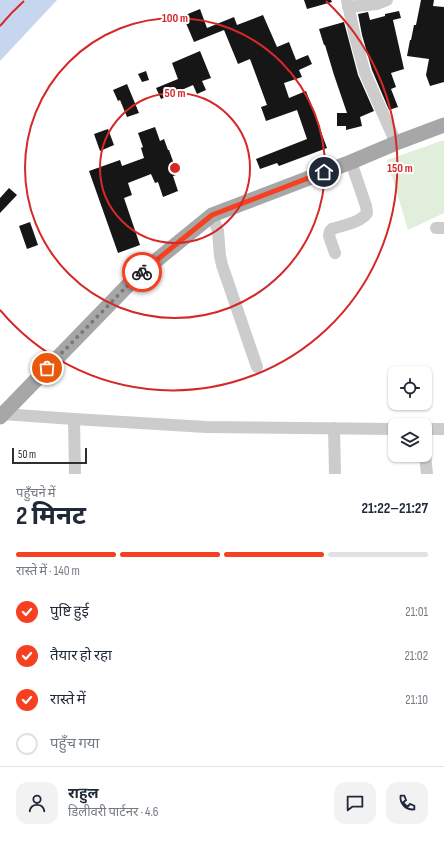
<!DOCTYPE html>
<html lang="hi">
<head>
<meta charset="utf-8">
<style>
	body { margin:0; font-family:"Sofia Sans Condensed","Noto Sans Devanagari",sans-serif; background:#f2f2f3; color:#1f2937; height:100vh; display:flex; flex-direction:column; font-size:15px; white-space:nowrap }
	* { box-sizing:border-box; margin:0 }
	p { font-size:13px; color:#747a83 }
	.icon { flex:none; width:22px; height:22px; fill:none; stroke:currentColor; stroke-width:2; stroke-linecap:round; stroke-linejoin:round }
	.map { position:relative; height:474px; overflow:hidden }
	.side { display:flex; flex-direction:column; background:#fff; flex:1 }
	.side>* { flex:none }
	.buttons { position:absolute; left:388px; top:366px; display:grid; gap:8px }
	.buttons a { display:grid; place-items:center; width:44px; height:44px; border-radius:8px; background:#fff; box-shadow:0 1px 3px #0004; font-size:20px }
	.scale { position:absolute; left:12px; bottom:10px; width:75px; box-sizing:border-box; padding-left:4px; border:2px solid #2f2f2f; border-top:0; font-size:11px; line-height:14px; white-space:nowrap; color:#2f2f2f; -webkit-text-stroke:3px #fff; paint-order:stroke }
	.pin { position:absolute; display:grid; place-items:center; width:34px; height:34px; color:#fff; margin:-17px; border:2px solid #fff; border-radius:50%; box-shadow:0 1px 4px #0007 }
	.courier { position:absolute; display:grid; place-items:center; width:40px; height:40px; margin:-20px; border:3px solid #f64121; border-radius:50%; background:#fff; color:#222; box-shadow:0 1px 5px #0007 }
	.head em { font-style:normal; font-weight:700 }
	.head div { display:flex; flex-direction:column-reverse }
	.head { display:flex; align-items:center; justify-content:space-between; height:68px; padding:0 16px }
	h1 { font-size:26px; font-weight:700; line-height:30px }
	.bar { display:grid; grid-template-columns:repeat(4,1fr); gap:6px 4px; align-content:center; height:48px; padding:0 16px }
	.bar i { height:5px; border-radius:3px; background:#e0e1e3 }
	.bar .selected { background:#f64121 }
	.bar p { grid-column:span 4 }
	.line { display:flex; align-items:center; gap:10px; padding:0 16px; border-top:1px solid #e0e1e3 }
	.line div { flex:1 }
	.round { display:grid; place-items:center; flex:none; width:42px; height:42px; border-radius:12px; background:#f2f2f3 }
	ol { padding:0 16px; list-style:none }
	li { display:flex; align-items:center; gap:12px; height:44px }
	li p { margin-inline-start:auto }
	li .icon { padding:4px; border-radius:50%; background:#f64121; color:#fff; stroke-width:4 }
	li:last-child { color:#747a83 }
	li i { width:22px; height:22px; border:2px solid #e0e1e3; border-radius:50% }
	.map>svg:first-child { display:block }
	.green { fill:#e1eedb }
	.water { fill:#c6d6ef }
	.building { fill:#161616 }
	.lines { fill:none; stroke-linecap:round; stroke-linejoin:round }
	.minor { stroke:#ccc; stroke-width:12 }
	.major { stroke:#a7a7a7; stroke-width:15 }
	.done { stroke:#787878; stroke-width:4; stroke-dasharray:0 7.2 }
	.route { stroke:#f64121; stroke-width:5 }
	.ring { fill:none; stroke:#d62828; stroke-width:2 }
	.centre { fill:#d62828; stroke:#fff; stroke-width:2 }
	.ring-label { font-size:12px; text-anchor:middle; font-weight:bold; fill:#d62828; stroke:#fff; stroke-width:4; stroke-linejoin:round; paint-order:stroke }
</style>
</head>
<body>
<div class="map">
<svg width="444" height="474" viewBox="0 0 444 474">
	<rect width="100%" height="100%" fill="#fff"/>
	<!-- green -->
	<path class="green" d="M444 140V213L408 230 387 160Z"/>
	<!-- water -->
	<path class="water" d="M0 0H57L0 61Z"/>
	<!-- building -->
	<g class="building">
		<path d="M304 0H331L332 2 307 9Z"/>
		<path d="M421 0H434L433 6 444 7V82L430 86 426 75 429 59 407 56 410 40H411L414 25H416Z"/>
		<path d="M200 9 207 28 234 17 237 25 263 15 277 47 289 42 296 60 308 55 312 64 299 70 302 77 284 83 289 98 306 91 327 148 279 166 277 163 260 169 256 159 307 139 297 110 266 121 261 107 267 105 250 59 238 64 224 30 194 42 183 16Z"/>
		<path d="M399 11 401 18 393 20 404 69 391 73 396 87 391 89 398 107 389 110 372 70 362 35 358 14 368 12 370 20 385 16V14Z"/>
		<path d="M344 22 358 75 374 111 360 117 362 126 346 130V126H337V113H347L334 75 325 45H324L319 29Z"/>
		<path d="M200 51 211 78 202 81 206 90 197 94 193 85 161 99 156 88 178 79 172 63Z"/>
		<path d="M146 71 149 80 142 82 138 74Z"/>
		<path d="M127 84 139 113 127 117 120 100 118 101 113 90Z"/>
		<path d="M155 127 160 141 164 139 168 150H169L174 164 173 165 176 175 173 176 178 191 163 197 158 182 155 183 151 174 128 183 132 195 124 198 140 245 118 253 89 171 120 160 122 166 144 158 141 148 143 147 138 133Z"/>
		<path d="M108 129 114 145 100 151 94 134Z"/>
		<path d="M9 188 17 195 0 213V198Z"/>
		<path d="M30 222 38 245 27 249 19 226Z"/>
	</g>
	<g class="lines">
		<!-- minor -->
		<g class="minor">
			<path d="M347 0 355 37 365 73 396 143"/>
			<path d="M348 7 377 4 387 0"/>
			<path d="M212 215 218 231 220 256 222 265 257 367"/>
			<path d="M436 228H444"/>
			<path d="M335 253 329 236 330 231 332 229C343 225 360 223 367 213L366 206 351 162"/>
			<path d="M2 414 74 419 206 427 395 429"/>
			<path d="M74 419 75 474"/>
			<path d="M334 428 335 474"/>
			<path d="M425 429H444"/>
			<path d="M425 454 427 474"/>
		</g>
		<!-- major -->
		<path class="major" d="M0 417 136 277 212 215 351 162 396 143 444 125"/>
	</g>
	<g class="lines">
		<!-- done -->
		<path class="done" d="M47 368 136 277 142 272"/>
		<!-- route -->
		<path class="route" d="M142 272 212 215 324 172"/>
	</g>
	<!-- distance rings -->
	<g class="ring">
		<circle cx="175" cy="168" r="75"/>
		<circle cx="175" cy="168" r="150"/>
		<path d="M0 26A225 225 0 0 1 24 1M326 1A225 225 0 1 1 0 310"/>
	</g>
	<circle cx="175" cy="168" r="6" class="centre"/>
	<g class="ring-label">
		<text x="175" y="22">100 m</text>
		<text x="175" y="97">50 m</text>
		<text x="400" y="172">150 m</text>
	</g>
</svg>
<div class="buttons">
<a><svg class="icon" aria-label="locate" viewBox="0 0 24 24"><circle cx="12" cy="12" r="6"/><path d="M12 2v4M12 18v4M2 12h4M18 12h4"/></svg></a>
<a><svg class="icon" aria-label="layers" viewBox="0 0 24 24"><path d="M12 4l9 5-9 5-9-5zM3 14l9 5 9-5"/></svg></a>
</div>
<div class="scale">50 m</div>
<div class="pin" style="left:47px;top:368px;background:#ea580c"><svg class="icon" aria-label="bag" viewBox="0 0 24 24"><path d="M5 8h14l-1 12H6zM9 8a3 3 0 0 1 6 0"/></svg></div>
<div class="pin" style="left:324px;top:172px;background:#1f2937"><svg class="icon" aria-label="home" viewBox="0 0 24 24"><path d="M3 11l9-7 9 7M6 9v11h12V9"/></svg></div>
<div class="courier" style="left:142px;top:272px"><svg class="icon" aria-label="bike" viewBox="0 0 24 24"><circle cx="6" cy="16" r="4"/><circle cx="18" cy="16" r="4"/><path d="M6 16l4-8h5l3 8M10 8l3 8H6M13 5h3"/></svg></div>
</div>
<section class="side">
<div class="head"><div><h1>2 मिनट</h1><p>पहुँचने में</p></div><em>21:22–21:27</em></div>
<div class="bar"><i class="selected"></i><i class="selected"></i><i class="selected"></i><i></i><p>रास्ते में · 140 m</p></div>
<ol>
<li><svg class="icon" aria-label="check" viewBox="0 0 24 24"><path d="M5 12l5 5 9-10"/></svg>पुष्टि हुई<p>21:01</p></li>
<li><svg class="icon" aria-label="check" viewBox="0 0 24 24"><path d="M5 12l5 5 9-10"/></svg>तैयार हो रहा<p>21:02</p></li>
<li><svg class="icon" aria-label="check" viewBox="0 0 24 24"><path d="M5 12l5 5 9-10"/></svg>रास्ते में<p>21:10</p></li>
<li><i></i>पहुँच गया</li>
</ol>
<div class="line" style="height:72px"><a class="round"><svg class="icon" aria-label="person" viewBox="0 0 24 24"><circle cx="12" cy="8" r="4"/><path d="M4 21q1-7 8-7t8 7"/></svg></a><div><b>राहुल</b><p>डिलीवरी पार्टनर · 4.6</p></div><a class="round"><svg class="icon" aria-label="chat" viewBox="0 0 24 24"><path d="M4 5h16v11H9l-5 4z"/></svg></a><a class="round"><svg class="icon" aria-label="phone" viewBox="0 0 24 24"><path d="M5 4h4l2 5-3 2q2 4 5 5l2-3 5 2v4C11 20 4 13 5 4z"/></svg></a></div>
</section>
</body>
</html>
